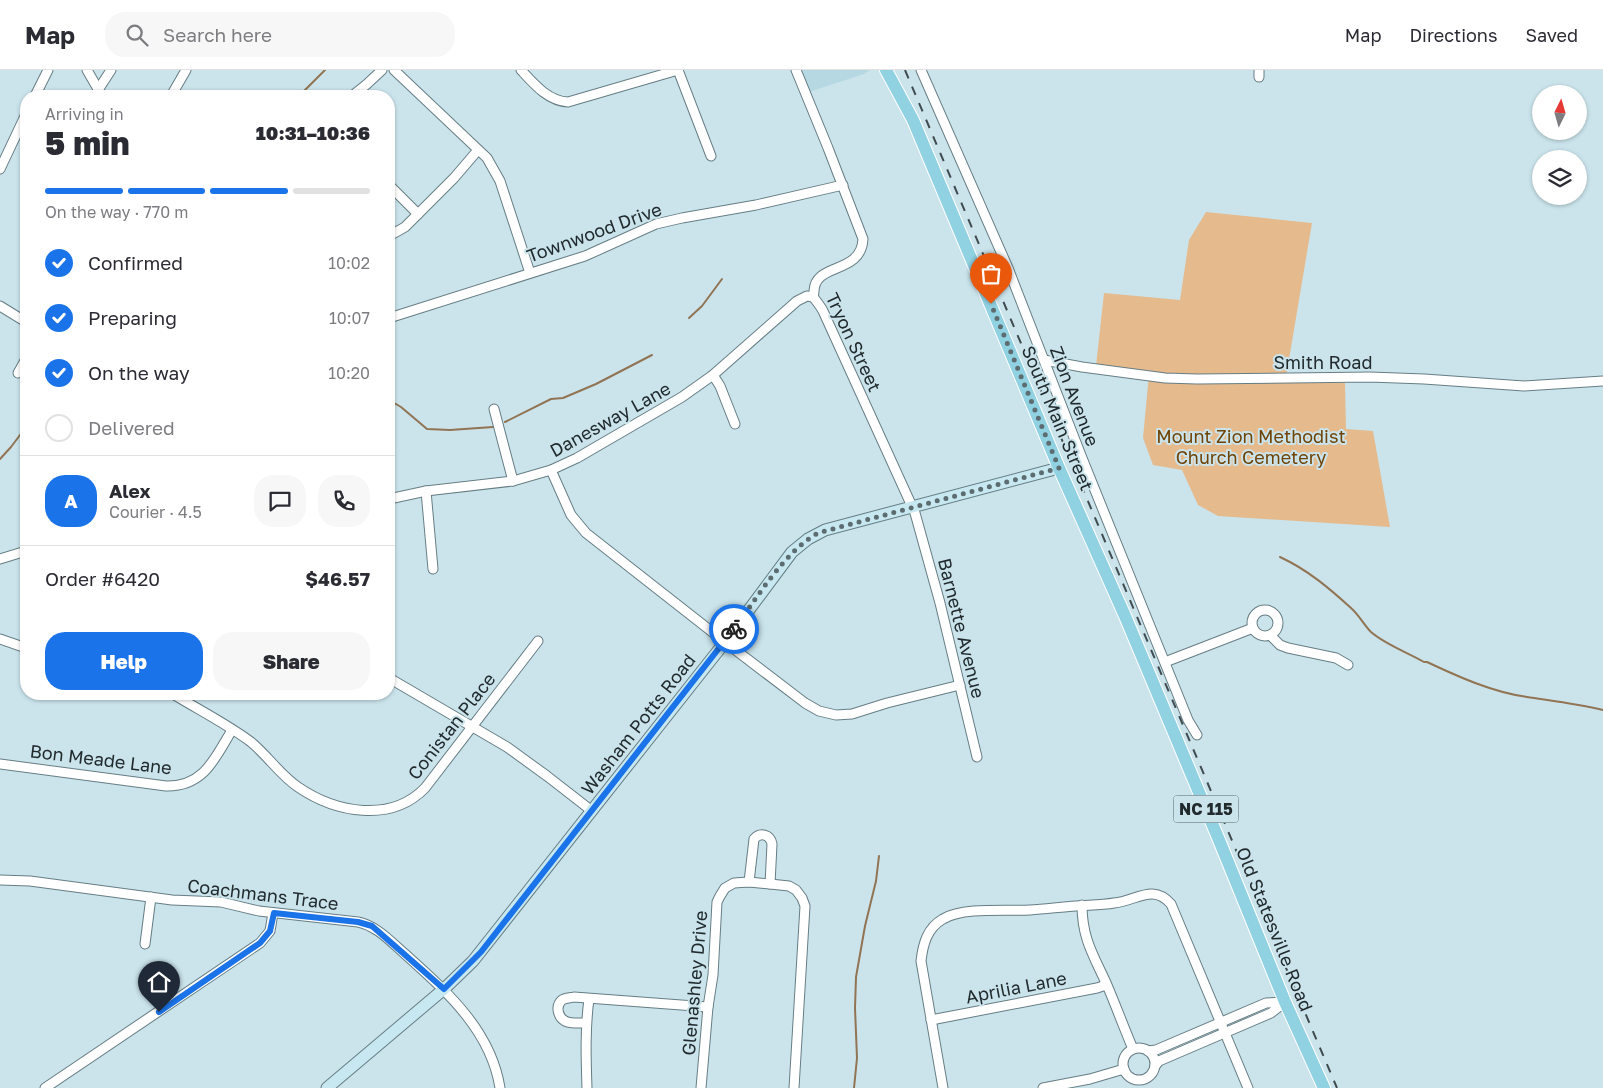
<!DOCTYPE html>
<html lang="en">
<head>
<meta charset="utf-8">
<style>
	body { margin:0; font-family:"Golos Text",sans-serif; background:#f7f7f7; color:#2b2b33; height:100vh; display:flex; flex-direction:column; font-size:19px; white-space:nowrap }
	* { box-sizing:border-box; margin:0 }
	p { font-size:16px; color:#7c7c81 }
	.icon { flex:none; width:28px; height:28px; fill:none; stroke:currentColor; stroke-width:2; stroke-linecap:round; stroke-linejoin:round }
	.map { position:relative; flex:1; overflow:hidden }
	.sheet { position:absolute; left:20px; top:20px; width:375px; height:610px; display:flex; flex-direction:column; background:#fff; border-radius:20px; box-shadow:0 1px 4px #0004 }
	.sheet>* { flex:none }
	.needle { width:32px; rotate:5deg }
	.controls { position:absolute; left:1532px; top:15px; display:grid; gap:10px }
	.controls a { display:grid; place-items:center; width:55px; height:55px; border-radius:50%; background:#fff; box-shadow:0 1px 4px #0004; font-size:25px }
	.pin { position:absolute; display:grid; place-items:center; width:42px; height:42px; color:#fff; margin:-51px -21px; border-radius:50% 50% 50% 0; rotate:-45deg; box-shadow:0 0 5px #0007 }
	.pin .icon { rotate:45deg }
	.courier { position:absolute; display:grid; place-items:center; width:50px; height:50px; margin:-25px; border:4px solid #1a73e8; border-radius:50%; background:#fff; color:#222; box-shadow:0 1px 6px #0007 }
	.overview em { font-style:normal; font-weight:800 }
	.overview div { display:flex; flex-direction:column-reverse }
	.overview { display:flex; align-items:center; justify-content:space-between; height:85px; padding:0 25px }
	h1 { font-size:32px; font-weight:800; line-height:38px }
	.bar { display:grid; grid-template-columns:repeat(4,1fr); gap:8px 5px; align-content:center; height:60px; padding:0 25px }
	.bar i { height:6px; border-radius:4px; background:#e1e1e2 }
	.bar .current { background:#1a73e8 }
	.bar p { grid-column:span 4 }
	.line { display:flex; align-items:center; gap:12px; padding:0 25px; border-top:1px solid #e1e1e2 }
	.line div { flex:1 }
	.round { display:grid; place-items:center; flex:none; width:52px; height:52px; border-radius:20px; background:#f7f7f7 }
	ol { padding:0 25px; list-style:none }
	li { display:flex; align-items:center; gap:15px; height:55px }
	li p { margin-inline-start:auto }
	li .icon { padding:5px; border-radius:50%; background:#1a73e8; color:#fff; stroke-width:4 }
	li:last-child { color:#7c7c81 }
	li i { width:28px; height:28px; border:2px solid #e1e1e2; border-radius:50% }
	.primary-button { display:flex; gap:10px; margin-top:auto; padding:10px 25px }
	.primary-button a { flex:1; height:58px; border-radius:20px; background:#1a73e8; color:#fff; font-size:20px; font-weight:800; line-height:58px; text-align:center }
	.primary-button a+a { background:#f7f7f7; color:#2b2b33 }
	header { display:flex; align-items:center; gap:30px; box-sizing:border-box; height:70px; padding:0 25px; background:#fff; border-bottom:1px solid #e1e1e2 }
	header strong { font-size:24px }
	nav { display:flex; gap:28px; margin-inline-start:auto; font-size:18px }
	.search { width:350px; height:45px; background:#f7f7f7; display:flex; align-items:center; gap:12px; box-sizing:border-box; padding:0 18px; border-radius:20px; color:#7c7c81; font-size:19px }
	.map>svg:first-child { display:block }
	.built { fill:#b6d8e2 }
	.green { fill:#e5ba8d }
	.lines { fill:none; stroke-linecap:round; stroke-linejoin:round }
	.stream { stroke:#917453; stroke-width:2 }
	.street-casing { stroke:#667d84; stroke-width:11 }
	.secondary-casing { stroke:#667d84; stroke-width:13 }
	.primary-casing { stroke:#fff; stroke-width:14 }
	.street { stroke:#fff; stroke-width:9 }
	.secondary { stroke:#c8e8f1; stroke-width:11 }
	.primary { stroke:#90d1e2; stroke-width:12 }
	.rail { stroke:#3f4b4f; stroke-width:2; stroke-dasharray:9 9; stroke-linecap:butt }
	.done { stroke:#5c6c70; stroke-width:5; stroke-dasharray:0 9 }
	.route { stroke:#1a73e8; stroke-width:6 }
	.labels { text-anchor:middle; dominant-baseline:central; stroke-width:4; stroke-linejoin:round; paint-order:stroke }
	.shield { fill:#cbe4ec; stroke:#546267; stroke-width:1 }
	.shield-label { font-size:16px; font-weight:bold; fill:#212b2e }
	.street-label { font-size:18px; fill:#212b2e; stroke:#cbe4ec }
	.park-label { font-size:18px; fill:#6f4305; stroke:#cbe4ec }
</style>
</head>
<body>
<header>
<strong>Map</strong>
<div class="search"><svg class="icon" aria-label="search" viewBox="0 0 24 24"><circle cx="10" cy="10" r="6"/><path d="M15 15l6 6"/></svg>Search here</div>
<nav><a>Map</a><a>Directions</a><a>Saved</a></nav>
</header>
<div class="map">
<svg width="1603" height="1018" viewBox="0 0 1603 1018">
	<rect width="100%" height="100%" fill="#cbe4ec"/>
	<!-- built -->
	<path class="built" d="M800 0H870L864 4 809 22Z"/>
	<!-- green -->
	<path class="green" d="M1206 142 1312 153 1285 313H1345L1346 359 1373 361 1390 457 1218 446 1198 435 1182 400 1153 395 1143 368 1149 304 1096 296 1104 223 1180 230 1189 170Z"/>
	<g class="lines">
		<!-- stream -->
		<g class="stream">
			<path d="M299 26 325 0"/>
			<path d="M689 248 702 236 722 209"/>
			<path d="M389 330 401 337 427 359 450 360 493 357"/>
			<path d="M505 352 551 329 563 328 596 314 652 285"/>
			<path d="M0 389 11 377 26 357"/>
			<path d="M1280 487C1308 500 1329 518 1351 538 1359 545 1364 555 1371 562 1386 575 1407 582 1424 592H1427C1459 607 1492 622 1527 627 1553 631 1578 634 1603 640"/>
			<path d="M854 1018 857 988 855 938 856 907 865 856 876 811 879 786"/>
		</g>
		<defs>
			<g id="street">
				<path d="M87 0 102 26"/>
				<path d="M394 0 487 88 500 111 530 203"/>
				<path d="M521 0C534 14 548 31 568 32L678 0"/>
				<path d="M678 0 711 86"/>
				<path d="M796 0 828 78 863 169C861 205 815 192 814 221 814 223 813 226 814 228 817 232 821 237 823 241L915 443 940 533 977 687"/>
				<path d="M921 0 1008 198 1082 388 1188 650 1197 665"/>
				<path d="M1259 0V7"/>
				<path d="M98 20 111 0"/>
				<path d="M35 26 48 0"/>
				<path d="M171 26 186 0"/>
				<path d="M352 26 367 14 382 0"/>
				<path d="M0 99 26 44"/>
				<path d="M389 115 418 144"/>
				<path d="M389 166 405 157 454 108 478 80"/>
				<path d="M0 236 26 252"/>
				<path d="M389 248 585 186 656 154 682 148 756 135 843 115"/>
				<path d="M1044 290 1082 297 1165 308 1197 309 1370 307 1424 309 1524 316 1603 311"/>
				<path d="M18 303 26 289"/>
				<path d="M713 305 720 316 735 354"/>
				<path d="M494 339 513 411"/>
				<path d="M551 400 571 445 586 463 725 572 805 633 819 641 836 645 852 644 887 633 960 615"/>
				<path d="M426 421 433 499"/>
				<path d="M389 429 426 421 513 411 551 400 577 388 682 327 713 305 797 231 807 226 813 227"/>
				<path d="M0 489 26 481"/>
				<circle cx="1265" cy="553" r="13"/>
				<path d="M1270 565 1280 575 1288 578 1336 588 1348 595"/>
				<path d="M0 569 26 578"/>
				<path d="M1165 592 1253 558"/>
				<path d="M389 608 507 677 547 706 592 741"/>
				<path d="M173 624C199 640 227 654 251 672 268 686 280 705 298 717 336 743 391 753 425 718L538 571"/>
				<path d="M0 694 166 716C204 717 215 688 232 660"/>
				<path d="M0 810 30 811 172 830 221 832 259 841 358 852C377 856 390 871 405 884 446 921 491 960 500 1018"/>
				<path d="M749 812 754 769C760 762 770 764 772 774L770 814"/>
				<path d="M1082 835C1082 869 1094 886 1107 915 1116 936 1124 958 1133 979"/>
				<path d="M145 874 151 827"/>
				<path d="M931 950 1097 918 1106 915"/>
				<path d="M586 953C579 953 571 954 565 951 558 947 555 936 562 930 565 928 570 928 574 927L708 937"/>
				<circle cx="1139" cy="994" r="16"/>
				<path d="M1148 981 1156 980 1266 933 1285 932"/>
				<path d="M1155 996 1159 991 1271 943 1285 932"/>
				<path d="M45 1018 260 873 270 861 273 843"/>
				<path d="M587 1018C586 988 585 959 589 929"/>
				<path d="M701 1018 708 937 713 905 717 832 720 826 725 818 734 813 749 812 770 814 789 816 796 820 802 828 805 836 794 1018"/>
				<path d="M943 1018 921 891C923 874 927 858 943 849 962 837 1007 841 1030 840 1046 839 1061 837 1076 836 1089 835 1102 835 1114 833 1136 831 1153 813 1171 834L1248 1018"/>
				<path d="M1043 1018 1090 1009 1124 999"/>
			</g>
			<path id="secondary" d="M327 1018 444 919 473 891 725 572 792 482 808 469 825 460 1059 398"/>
			<path id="primary" d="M886 0 913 50 1059 398 1125 546 1219 770 1285 932 1324 1018"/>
		</defs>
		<!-- street casing -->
		<use href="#street" class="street-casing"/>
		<!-- secondary casing -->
		<use href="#secondary" class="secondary-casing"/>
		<!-- primary casing -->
		<use href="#primary" class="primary-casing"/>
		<!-- street -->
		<use href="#street" class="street"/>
		<!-- secondary -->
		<use href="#secondary" class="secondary"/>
		<!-- primary -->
		<use href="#primary" class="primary"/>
		<!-- rail -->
		<path class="rail" d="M905 0 1337 1018"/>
	</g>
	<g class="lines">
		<!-- done -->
		<path class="done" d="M734 559C757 528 784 482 818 463L1059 398 991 234"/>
		<!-- route -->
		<path class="route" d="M159 942 260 873 270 861 274 843 358 852 372 856 444 919 481 882 734 559"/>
	</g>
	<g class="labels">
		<!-- shield labels -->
		<rect class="shield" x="1173.5" y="725.5" width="65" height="27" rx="4"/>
		<g class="shield-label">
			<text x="1206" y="739">NC 115</text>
		</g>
		<!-- street labels -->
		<g class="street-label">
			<text transform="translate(594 162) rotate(-20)">Townwood Drive</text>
			<text transform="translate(854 272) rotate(65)">Tryon Street</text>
			<text x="1323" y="292">Smith Road</text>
			<text transform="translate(1075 326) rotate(69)">Zion Avenue</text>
			<text transform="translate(1058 348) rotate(67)">South Main Street</text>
			<text transform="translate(610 349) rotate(-29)">Danesway Lane</text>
			<text transform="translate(962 558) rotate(76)">Barnette Avenue</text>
			<text transform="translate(638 654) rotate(-52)">Washam Potts Road</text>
			<text transform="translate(451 656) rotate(-52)">Conistan Place</text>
			<text transform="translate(101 689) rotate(7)">Bon Meade Lane</text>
			<text transform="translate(263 824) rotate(7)">Coachmans Trace</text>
			<text transform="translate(1275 859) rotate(68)">Old Statesville Road</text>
			<text transform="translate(694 913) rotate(-85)">Glenashley Drive</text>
			<text transform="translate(1016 917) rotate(-11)">Aprilia Lane</text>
		</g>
		<!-- park labels -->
		<g class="park-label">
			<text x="1251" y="366">Mount Zion Methodist<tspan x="1251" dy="21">Church Cemetery</tspan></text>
		</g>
	</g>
</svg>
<div class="controls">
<a><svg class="needle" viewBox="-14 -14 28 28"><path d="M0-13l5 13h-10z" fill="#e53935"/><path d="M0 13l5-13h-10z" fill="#7c7c81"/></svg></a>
<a><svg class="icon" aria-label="layers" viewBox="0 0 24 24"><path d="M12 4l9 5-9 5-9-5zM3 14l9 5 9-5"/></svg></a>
</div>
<div class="pin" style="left:991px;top:234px;background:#ea580c"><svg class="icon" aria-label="bag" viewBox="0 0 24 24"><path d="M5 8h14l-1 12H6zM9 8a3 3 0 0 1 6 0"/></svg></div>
<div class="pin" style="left:159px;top:942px;background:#1f2937"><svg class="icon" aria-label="home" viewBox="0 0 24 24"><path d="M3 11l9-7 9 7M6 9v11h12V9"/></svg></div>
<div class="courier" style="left:734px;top:559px"><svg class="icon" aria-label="bike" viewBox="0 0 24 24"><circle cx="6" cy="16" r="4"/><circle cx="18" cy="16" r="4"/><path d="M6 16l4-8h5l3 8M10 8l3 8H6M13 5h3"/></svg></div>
<section class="sheet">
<div class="overview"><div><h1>5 min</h1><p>Arriving in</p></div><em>10:31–10:36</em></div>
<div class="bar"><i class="current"></i><i class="current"></i><i class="current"></i><i></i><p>On the way · 770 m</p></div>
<ol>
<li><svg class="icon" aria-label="check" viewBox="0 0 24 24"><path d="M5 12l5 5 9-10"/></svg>Confirmed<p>10:02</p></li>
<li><svg class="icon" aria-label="check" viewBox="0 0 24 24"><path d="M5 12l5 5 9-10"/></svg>Preparing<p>10:07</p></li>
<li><svg class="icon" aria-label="check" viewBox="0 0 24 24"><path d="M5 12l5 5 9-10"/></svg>On the way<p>10:20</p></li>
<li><i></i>Delivered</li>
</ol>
<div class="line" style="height:90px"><b class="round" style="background:#1a73e8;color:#fff">A</b><div><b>Alex</b><p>Courier · 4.5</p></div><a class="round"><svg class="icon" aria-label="chat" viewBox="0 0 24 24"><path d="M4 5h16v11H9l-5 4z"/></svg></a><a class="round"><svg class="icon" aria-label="phone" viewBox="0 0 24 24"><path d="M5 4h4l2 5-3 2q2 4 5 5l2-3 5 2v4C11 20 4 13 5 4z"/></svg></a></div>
<div class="line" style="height:65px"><div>Order #6420</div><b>$46.57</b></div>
<div class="primary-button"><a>Help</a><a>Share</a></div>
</section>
</div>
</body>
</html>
